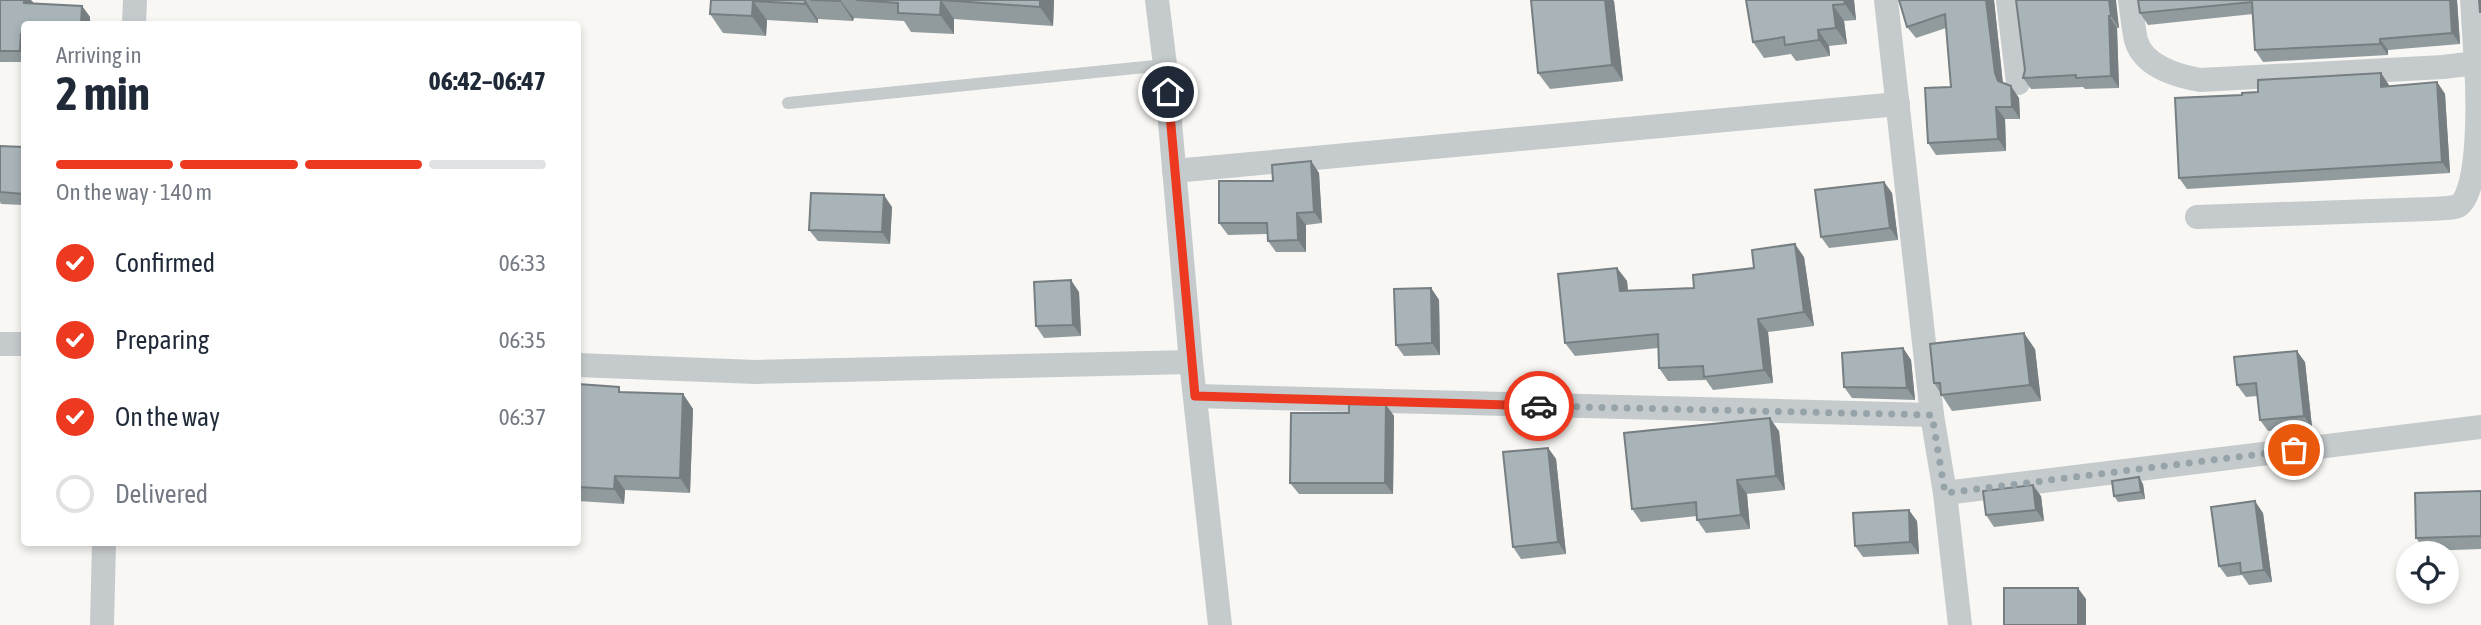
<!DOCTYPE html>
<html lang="en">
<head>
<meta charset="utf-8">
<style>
	body { margin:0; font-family:"Asap Condensed",sans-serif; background:#f2f2f3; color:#1f2937; height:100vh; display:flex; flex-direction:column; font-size:26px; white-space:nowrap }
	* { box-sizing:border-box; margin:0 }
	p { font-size:23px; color:#747a83 }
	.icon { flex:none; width:38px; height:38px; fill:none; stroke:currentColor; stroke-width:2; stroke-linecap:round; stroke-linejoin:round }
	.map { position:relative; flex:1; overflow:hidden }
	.details { position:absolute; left:21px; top:21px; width:560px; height:525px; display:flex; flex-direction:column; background:#fff; border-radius:7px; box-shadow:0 4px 10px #0003 }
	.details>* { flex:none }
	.tools { position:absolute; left:2396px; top:541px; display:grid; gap:14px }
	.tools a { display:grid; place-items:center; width:63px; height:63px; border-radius:50%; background:#fff; box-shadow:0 4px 10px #0003; font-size:35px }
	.pin { position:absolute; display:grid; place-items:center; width:60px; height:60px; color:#fff; margin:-30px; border:4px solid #fff; border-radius:50%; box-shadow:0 2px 7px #0007 }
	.courier { position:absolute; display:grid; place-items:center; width:70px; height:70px; margin:-35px; border:5px solid #ec3920; border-radius:50%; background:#fff; color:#222; box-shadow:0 2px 9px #0007 }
	.summary em { font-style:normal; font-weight:700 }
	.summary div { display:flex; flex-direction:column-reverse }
	.summary { display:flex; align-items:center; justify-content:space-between; height:119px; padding:0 35px }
	h1 { font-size:46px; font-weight:700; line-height:52px }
	.bar { display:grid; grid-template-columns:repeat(4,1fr); gap:10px 7px; align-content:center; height:84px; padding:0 35px }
	.bar i { height:9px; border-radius:5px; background:#e0e1e3 }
	.bar .selected { background:#ec3920 }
	.bar p { grid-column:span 4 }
	ol { padding:0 35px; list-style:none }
	li { display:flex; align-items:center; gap:21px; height:77px }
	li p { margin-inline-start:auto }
	li .icon { padding:7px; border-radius:50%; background:#ec3920; color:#fff; stroke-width:4 }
	li:last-child { color:#747a83 }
	li i { width:38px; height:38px; border:4px solid #e0e1e3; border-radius:50% }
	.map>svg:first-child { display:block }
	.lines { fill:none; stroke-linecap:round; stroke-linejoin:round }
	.lane { stroke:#c5cacc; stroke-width:12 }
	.street { stroke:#c5cacc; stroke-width:24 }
	.wall { fill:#919b9e }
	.shaded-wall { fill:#767e81 }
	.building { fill:#a9b4b8; stroke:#767e81; stroke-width:2 }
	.done { stroke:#96a4a9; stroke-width:7; stroke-dasharray:0 12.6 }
	.route { stroke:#ec3920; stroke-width:9 }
</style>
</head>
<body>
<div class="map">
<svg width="2481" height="625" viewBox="0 0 2481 625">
	<rect width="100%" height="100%" fill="#f8f7f4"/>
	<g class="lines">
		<!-- lane -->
		<path class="lane" d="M788 103 1165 65"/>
		<!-- street -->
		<g class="street">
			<path d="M1157 0 1165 65 1191 362 1220 625"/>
			<path d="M1886 0 1932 415 1945 493 1960 625"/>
			<path d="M2008 0 2018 83"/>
			<path d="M2130 0C2132 13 2133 27 2136 40 2143 66 2177 76 2200 80L2443 67 2476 63 2472 0"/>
			<path d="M134 24 135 0"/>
			<path d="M1174 171 1898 104"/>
			<path d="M2197 217 2430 209C2438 208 2450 209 2458 206 2481 192 2478 94 2476 63"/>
			<path d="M0 344H24"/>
			<path d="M578 365 756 372 1191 362"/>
			<path d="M1195 396 1932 415"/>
			<path d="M1945 493 2481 427"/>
			<path d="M102 625 104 542"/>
		</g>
	</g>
	<!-- wall -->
	<g class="wall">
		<path d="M0 0 33 2V3L82 6 90 17 24 24V62H0Z"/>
		<path d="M711 0H1054L1053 26 954 19V34L911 32 904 21 854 18 853 21 818 19V23L767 20 766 36 723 33 710 14Z"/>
		<path d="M1746 0H1854L1856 20 1844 21 1847 44 1829 46 1830 56 1796 61 1791 54 1764 58 1753 42Z"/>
		<path d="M1899 0H1994L2003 83 2019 98 2020 119H2005L2006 151 1936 155 1928 143 1951 87 1946 28 1916 38 1907 27Z"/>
		<path d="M2138 0H2457L2460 44 2388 50V55L2263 62 2255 50 2253 14 2148 25 2140 13Z"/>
		<path d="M1614 1 1623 81 1550 89 1538 73Z"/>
		<path d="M2115 1 2119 28H2117L2119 88 2085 89 2083 87 2031 89 2023 78 2025 70Z"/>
		<path d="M2381 73 2389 86 2437 82 2445 94 2450 173 2187 189 2179 178 2242 95Z"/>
		<path d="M0 146 24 147V205L1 204 0 202Z"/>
		<path d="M1311 161 1319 173 1322 223 1306 225V252H1276L1268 241 1267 234 1228 235 1219 223 1273 181Z"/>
		<path d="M1884 182 1892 193 1898 240 1829 248 1821 237Z"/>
		<path d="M892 207 890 244 818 241 809 230Z"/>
		<path d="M1804 257 1814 326 1768 332 1773 383 1713 390 1706 380 1668 381 1659 368 1658 348 1575 356 1565 343 1617 268 1627 281 1628 291 1694 288 1754 268Z"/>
		<path d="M1431 288 1439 300 1440 355 1404 356 1396 345Z"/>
		<path d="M1079 292 1081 336 1044 338 1036 326Z"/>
		<path d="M1903 348 1911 360 1915 400 1852 398 1844 387Z"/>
		<path d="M2035 349 2041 401 1952 411 1934 383Z"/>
		<path d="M2305 362 2312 427 2268 431 2260 420 2257 396 2246 397 2237 385Z"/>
		<path d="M578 384 624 392 683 394 693 409 690 493 625 490 624 504 578 501Z"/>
		<path d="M1386 405 1394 416 1393 494H1299L1290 483 1349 413Z"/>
		<path d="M1779 431 1785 490 1747 494 1750 529 1706 533 1697 520V516L1641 522 1632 509Z"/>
		<path d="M1548 448 1556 459 1566 554 1521 559 1513 547Z"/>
		<path d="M2143 484 2145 499 2118 502 2114 496Z"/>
		<path d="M2481 491V549L2426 551 2416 538Z"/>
		<path d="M2041 496 2044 521 1994 527 1986 515Z"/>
		<path d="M2263 513 2272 582 2249 585 2242 575 2227 577 2219 566Z"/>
		<path d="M1917 521 1919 554 1863 557 1855 546Z"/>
	</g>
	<!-- shaded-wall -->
	<g class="shaded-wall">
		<path d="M24 0H31L33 2 32 14 24 3Z"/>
		<path d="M805 0 818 19V23L805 4Z"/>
		<path d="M840 0 854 18 853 21 840 1Z"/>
		<path d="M941 0 954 19V34L940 15Z"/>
		<path d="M1040 0H1054L1053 26 1040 7Z"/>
		<path d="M1605 0H1613L1614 1 1623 81 1612 65Z"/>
		<path d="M1844 0H1854L1856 20 1845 4Z"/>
		<path d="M1986 0H1994L2003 85 1998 81 1995 73Z"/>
		<path d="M2109 0H2116L2119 28 2111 16Z"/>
		<path d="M2450 0H2457L2460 44 2452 33Z"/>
		<path d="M753 1 767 20 766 36 752 16Z"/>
		<path d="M1833 5 1844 21 1847 44 1836 28Z"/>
		<path d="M82 6 90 17V24H81Z"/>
		<path d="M2109 16 2117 28 2119 88 2111 76Z"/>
		<path d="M1818 30 1829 46 1830 56 1819 40Z"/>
		<path d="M21 34 24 40V57L20 51Z"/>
		<path d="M2380 39 2388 50V55L2380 44Z"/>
		<path d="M2381 73 2389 85V98L2381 87Z"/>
		<path d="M2437 82 2445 94 2450 173 2442 162Z"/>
		<path d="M2011 86 2019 98 2020 119 2012 107Z"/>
		<path d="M1996 107 2005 119 2006 151 1998 139Z"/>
		<path d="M1311 161 1319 173 1322 223 1314 212Z"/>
		<path d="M1884 182 1892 193 1898 240 1890 228Z"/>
		<path d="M884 195 892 207 890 244 882 232Z"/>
		<path d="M1297 213 1306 225V252L1298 240Z"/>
		<path d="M1795 244 1804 257 1814 326 1804 312Z"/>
		<path d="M1617 268 1627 281 1629 304 1620 291Z"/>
		<path d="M1071 280 1079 292 1081 336 1073 325Z"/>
		<path d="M1431 288 1439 300 1440 355 1432 343Z"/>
		<path d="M1758 319 1768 332 1773 383 1764 370Z"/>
		<path d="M2024 333 2035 349 2041 401 2030 385Z"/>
		<path d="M1903 348 1911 360 1915 400 1907 388Z"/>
		<path d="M2297 351 2305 362 2312 427 2304 416Z"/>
		<path d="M683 394 693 409 690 493 680 478Z"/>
		<path d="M1386 405 1394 416 1393 494 1385 483Z"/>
		<path d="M1770 418 1779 431 1785 490 1776 476Z"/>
		<path d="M1548 448 1556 459 1566 554 1558 542Z"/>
		<path d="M615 476 625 490 624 504 614 489Z"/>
		<path d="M2139 477 2143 484 2145 499 2141 492Z"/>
		<path d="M1737 480 1747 494 1750 529 1741 515Z"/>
		<path d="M2033 485 2041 496 2044 521 2036 510Z"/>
		<path d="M2255 501 2263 513 2272 582 2264 570Z"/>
		<path d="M1909 510 1917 521 1919 554 1910 542Z"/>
		<path d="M2078 588 2086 599V625H2078Z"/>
	</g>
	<!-- building -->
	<g class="building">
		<path d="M0 0H24V3L82 6 81 24H24V34H21L20 51H0Z"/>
		<path d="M711 0H805V4L753 1 752 16 710 14Z"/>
		<path d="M811 0H840V1Z"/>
		<path d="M856 0H1040V7L941 0 940 15 898 13V3Z"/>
		<path d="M1531 0H1605L1612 65 1538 73Z"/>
		<path d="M1746 0H1844L1845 4 1833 5 1836 28 1818 30 1819 40 1785 45 1784 37 1753 42Z"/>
		<path d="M1899 0H1986L1995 73 1998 81 2011 86 2012 107H1996L1998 139 1928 143 1925 88 1951 87 1945 14 1907 27Z"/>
		<path d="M2016 0H2109L2111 16H2109L2111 76 2076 78V75L2023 78 2025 70Z"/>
		<path d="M2138 0H2450L2452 33 2380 39V44L2255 50 2252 2 2140 13Z"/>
		<path d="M2479 0H2481V12H2480Z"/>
		<path d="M2381 73V87L2437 82 2442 162 2179 178 2175 98 2242 95V93L2258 92V80Z"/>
		<path d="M0 146 24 147V194L0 192Z"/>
		<path d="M1311 161 1314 212 1297 213 1298 240 1268 241 1267 223H1219V181H1273L1272 165Z"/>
		<path d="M1884 182 1890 228 1821 237 1815 190Z"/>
		<path d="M811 193 884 195 882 232 809 230Z"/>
		<path d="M1795 244 1804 312 1758 319 1764 370 1704 377 1703 366 1659 368 1658 334 1565 343 1558 274 1617 268 1620 291 1694 288 1693 275 1754 268 1752 250Z"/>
		<path d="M1071 280 1073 325 1036 326 1034 282Z"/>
		<path d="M1431 288 1432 343 1396 345 1394 289Z"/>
		<path d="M2024 333 2030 385 1941 395 1940 383H1934L1930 344Z"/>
		<path d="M1903 348 1907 388 1844 387 1842 353Z"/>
		<path d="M2297 351 2304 416 2260 420 2256 383 2237 385 2234 357Z"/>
		<path d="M578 384 619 387V392L683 394 680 478 615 476 614 489 578 487Z"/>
		<path d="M1349 404 1386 405 1385 483H1290L1291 413H1349Z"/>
		<path d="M1770 418 1776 476 1737 480 1741 515 1697 520 1696 502 1632 509 1624 433Z"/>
		<path d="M1548 448 1558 542 1513 547 1503 452Z"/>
		<path d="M2139 477 2141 492 2114 496 2112 481Z"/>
		<path d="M2033 485 2036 510 1986 515 1983 491Z"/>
		<path d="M2481 491V536L2416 538 2415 493Z"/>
		<path d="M2255 501 2264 570 2241 573 2240 563 2219 566 2211 507Z"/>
		<path d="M1909 510 1910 542 1855 546 1853 513Z"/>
		<rect x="2004" y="588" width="74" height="37"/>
	</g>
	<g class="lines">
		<!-- done -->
		<path class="done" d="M1539 406 1932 415 1945 493 2294 450"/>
		<!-- route -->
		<path class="route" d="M1168 92 1195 396 1539 406"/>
	</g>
</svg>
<div class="tools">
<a><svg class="icon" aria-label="locate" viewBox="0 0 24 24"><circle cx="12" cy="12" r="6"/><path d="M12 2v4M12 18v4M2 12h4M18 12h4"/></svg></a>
</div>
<div class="pin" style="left:2294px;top:450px;background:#ea580c"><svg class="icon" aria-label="bag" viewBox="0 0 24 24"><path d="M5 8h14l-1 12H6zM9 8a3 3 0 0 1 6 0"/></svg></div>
<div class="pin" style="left:1168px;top:92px;background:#1f2937"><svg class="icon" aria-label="home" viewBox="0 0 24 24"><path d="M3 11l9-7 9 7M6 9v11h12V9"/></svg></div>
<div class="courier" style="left:1539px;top:406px"><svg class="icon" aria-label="car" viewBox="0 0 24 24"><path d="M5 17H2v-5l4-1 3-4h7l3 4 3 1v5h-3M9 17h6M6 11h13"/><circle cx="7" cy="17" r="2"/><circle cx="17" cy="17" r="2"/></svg></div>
<section class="details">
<div class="summary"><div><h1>2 min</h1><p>Arriving in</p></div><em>06:42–06:47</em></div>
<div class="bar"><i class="selected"></i><i class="selected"></i><i class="selected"></i><i></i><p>On the way · 140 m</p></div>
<ol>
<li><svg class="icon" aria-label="check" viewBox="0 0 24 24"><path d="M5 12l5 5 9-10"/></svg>Confirmed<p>06:33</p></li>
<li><svg class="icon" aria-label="check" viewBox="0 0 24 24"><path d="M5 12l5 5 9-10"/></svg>Preparing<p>06:35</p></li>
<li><svg class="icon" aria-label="check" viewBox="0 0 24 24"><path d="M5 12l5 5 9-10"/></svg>On the way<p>06:37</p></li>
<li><i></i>Delivered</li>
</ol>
</section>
</div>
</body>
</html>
